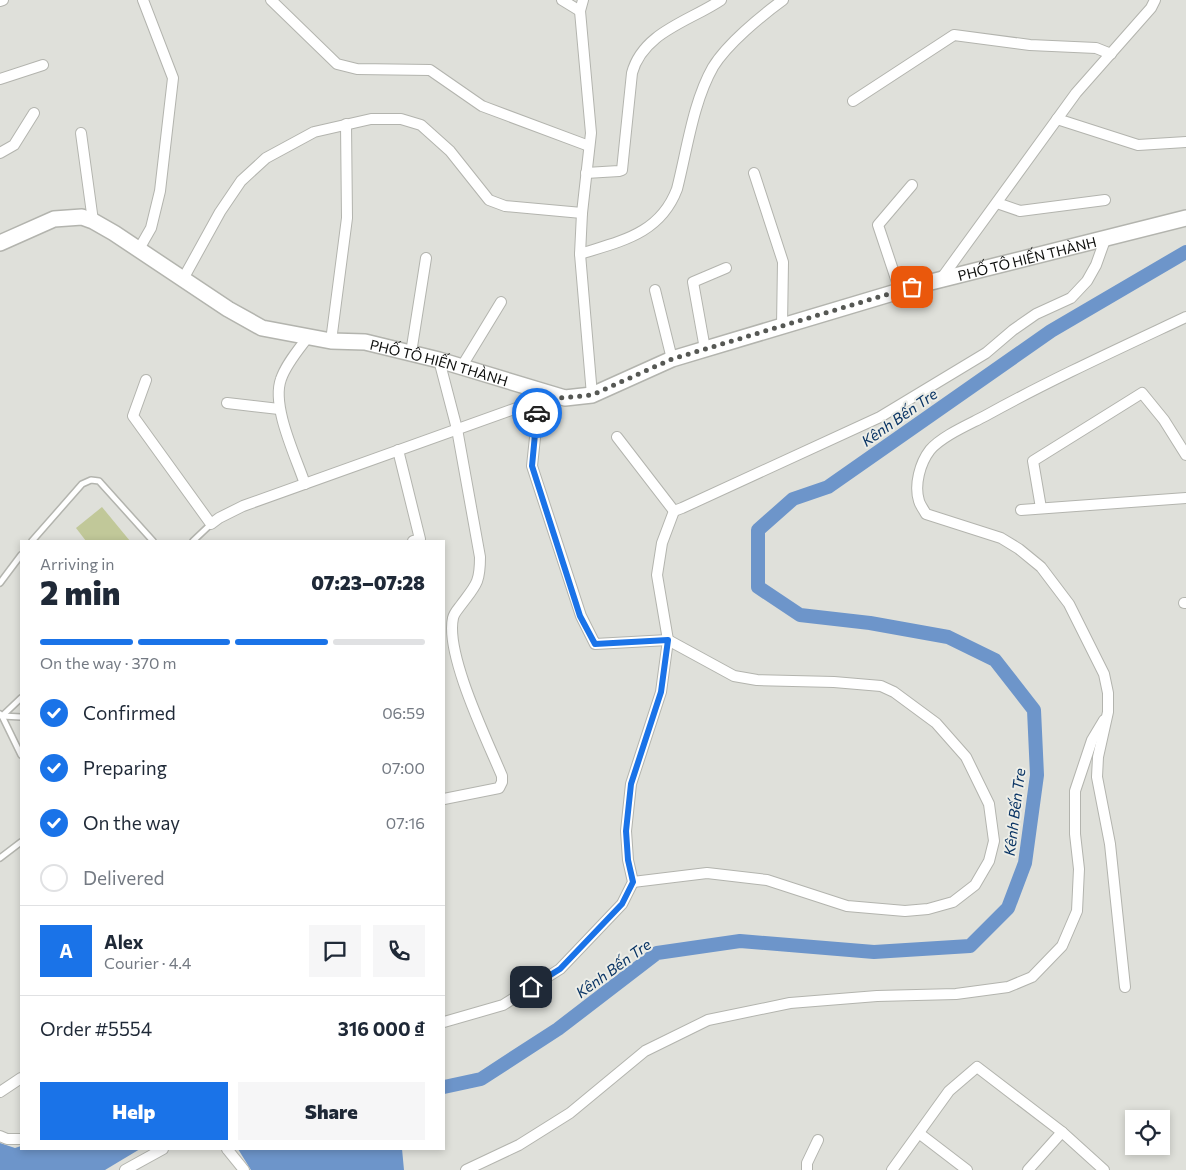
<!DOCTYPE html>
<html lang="en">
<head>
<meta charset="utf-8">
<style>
	body { margin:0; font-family:Commissioner,sans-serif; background:#f6f6f7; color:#1f2937; height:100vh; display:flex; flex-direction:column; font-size:19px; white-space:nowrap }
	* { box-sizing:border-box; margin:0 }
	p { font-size:16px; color:#747a83 }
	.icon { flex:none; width:28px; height:28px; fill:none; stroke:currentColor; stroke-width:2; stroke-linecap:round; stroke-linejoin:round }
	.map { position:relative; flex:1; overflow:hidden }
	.sheet { position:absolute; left:20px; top:540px; width:425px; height:610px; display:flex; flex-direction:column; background:#fff; border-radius:0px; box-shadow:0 2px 8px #0003 }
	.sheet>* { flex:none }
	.tools { position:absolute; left:1125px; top:1110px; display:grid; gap:10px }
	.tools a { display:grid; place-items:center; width:45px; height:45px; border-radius:0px; background:#fff; box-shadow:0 2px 8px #0003; font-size:25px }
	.pin { position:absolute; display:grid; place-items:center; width:42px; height:42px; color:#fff; margin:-21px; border-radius:10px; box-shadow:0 2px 8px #0006 }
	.courier { position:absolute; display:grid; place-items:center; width:50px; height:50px; margin:-25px; border:4px solid #1a73e8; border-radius:50%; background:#fff; color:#222; box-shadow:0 1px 6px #0007 }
	.headline em { font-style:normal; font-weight:800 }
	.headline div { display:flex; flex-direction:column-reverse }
	.headline { display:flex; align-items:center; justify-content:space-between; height:85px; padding:0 20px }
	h1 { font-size:32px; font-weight:800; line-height:38px }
	.bar { display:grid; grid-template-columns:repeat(4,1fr); gap:8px 5px; align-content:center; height:60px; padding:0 20px }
	.bar i { height:6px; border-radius:4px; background:#e0e1e3 }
	.bar .on { background:#1a73e8 }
	.bar p { grid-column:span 4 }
	.line { display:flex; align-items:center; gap:12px; padding:0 20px; border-top:1px solid #e0e1e3 }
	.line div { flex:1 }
	.round { display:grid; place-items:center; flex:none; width:52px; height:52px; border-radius:0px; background:#f6f6f7 }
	ol { padding:0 20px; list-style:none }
	li { display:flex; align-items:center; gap:15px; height:55px }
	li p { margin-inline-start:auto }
	li .icon { padding:5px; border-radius:50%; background:#1a73e8; color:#fff; stroke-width:4 }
	li:last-child { color:#747a83 }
	li i { width:28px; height:28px; border:2px solid #e0e1e3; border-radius:50% }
	.cta { display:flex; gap:10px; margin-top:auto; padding:10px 20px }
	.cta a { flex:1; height:58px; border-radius:0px; background:#1a73e8; color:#fff; font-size:20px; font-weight:800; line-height:58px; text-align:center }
	.cta a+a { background:#f6f6f7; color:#1f2937 }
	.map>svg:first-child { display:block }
	.green { fill:#c1c899 }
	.water { fill:#6d95ca }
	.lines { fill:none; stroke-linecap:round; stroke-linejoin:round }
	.canal { stroke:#6d95ca; stroke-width:14 }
	.lane-casing { stroke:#b3b4ae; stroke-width:8 }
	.street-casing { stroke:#b3b4ae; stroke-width:12 }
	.secondary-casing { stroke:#b3b4ae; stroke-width:18 }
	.lane { stroke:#fff; stroke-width:5 }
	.street { stroke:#fff; stroke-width:10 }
	.secondary { stroke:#fff; stroke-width:15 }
	.done { stroke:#565854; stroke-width:5; stroke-dasharray:0 9 }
	.route { stroke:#1a73e8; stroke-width:6 }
	.labels { text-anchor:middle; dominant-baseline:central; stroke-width:4; stroke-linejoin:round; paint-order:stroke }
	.street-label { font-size:14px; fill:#0d0e0c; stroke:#ecede7 }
	.water-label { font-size:15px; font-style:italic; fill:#093464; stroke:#ecede7 }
</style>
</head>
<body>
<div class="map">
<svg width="1186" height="1170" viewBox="0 0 1186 1170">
	<rect width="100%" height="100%" fill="#dfe0da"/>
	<!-- green -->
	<path class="green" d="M102 507 130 541H86L76 528Z"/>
	<!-- water -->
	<g class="water">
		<path d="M0 1143 15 1148 21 1146V1149H140L105 1170H0Z"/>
		<path d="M238 1149H402L404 1170H251Z"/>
	</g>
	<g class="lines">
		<!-- canal -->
		<path class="canal" d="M444 1087 481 1079 558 1029 657 953 740 941 874 952 970 946 1008 908 1025 863 1037 775 1034 710 995 660 948 637 870 623 800 615 758 587V530L793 499 828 487 1051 331 1186 252"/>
		<defs>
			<g id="lane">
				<path d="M32 541 82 484 91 480 99 481 153 541"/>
				<path d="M193 541 211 524"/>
				<path d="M0 583 21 555"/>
				<path d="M0 714 2 716 21 698"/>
				<path d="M2 716 21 755"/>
				<path d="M2 716 21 717"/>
				<path d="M0 858 21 842"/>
			</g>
			<g id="street">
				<path d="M271 0 337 64 357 69 430 70 482 106 589 146"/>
				<path d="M562 0 580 11"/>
				<path d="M583 0 580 11 591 133 582 213 580 254 592 395"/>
				<path d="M0 1 3 0"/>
				<path d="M0 79 43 65"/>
				<path d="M853 101 954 35 1030 45 1096 48 1111 54"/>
				<path d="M1057 119 1138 145 1186 142"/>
				<path d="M81 133 93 221"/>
				<path d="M0 153 14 145 34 113"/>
				<path d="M586 173 619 171 622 170 632 73C643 32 690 21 721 0"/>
				<path d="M754 173 783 262 782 326"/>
				<path d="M997 203 1020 211 1105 200"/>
				<path d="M139 249 151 228 160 191 173 78 143 0"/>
				<path d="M580 254C621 241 660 234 677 189 687 150 693 102 713 67 727 44 761 16 783 0"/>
				<path d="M183 279 220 212 241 181 266 158 314 132 371 119H401L421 125 450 151 489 200 505 206 582 213"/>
				<path d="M941 279 1076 93 1151 8 1155 0"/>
				<path d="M655 290 672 359"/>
				<path d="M900 291 878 225 912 185"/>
				<path d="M331 341 347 218 346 124"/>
				<path d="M705 349 693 282 726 268"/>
				<path d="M411 353 426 258"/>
				<path d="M439 360 457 429 480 557C480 583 476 585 461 605 458 609 454 613 453 618 445 654 487 740 502 776V782L499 788 444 799"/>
				<path d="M462 366 501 302"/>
				<path d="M146 380 133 416 211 524 219 518 243 506 539 400 544 399"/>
				<path d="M539 400 532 466 581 616 595 644 668 640 734 676 757 680 834 682 881 686 894 692 936 723 966 757 989 804 994 841 989 861 975 885 953 902 928 909 905 911 847 906 767 880 707 873 633 882"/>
				<path d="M227 403 279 409"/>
				<path d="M617 437 674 511 682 508 880 417 986 353 1013 330 1036 314 1071 298 1087 281 1096 265 1106 237"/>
				<path d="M398 450 420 539 413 541"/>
				<path d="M305 484C296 457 271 406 281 379 286 364 299 349 308 337"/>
				<path d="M1041 508 1033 461 1142 393 1164 420 1186 455"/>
				<path d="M1021 510 1186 498"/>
				<path d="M1184 603H1186"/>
				<path d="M1125 987 1110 844 1097 777 1098 757 1108 712V693L1104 674 1069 604 1041 567 1019 549 1001 538 926 514C924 510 920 505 919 501 914 485 920 463 930 450 942 436 968 425 985 416 1050 380 1118 349 1186 317"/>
				<path d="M444 1022 503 1005 560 969 622 904 633 882 628 860 626 831 631 784 661 692 668 640 657 575 662 543 674 511"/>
				<path d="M0 1092 21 1078"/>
				<path d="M920 1134 967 1170"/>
				<path d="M0 1136 7 1139H21"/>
				<path d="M227 1149 244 1170"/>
				<path d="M125 1170 163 1149"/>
				<path d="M466 1170 519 1145 570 1113 645 1051 708 1020 790 1003 877 996 956 994 1008 987 1032 977 1062 946 1077 911 1079 869 1075 834V791L1092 740 1104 720"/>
				<path d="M807 1170V1163L818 1140"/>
				<path d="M892 1170 949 1091 977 1067 1062 1132 1104 1170"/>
				<path d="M1028 1170 1062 1132"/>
			</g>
			<g id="secondary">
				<path id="s1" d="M0 243 54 219 82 217 93 221 114 233 228 309 262 328 331 341 365 342 439 360 565 398 592 395 672 359 923 284 1186 218"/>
			</g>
		</defs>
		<!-- lane casing -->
		<use href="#lane" class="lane-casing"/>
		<!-- street casing -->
		<use href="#street" class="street-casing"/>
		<!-- secondary casing -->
		<use href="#secondary" class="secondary-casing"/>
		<!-- lane -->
		<use href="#lane" class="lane"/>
		<!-- street -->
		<use href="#street" class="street"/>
		<!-- secondary -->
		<use href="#secondary" class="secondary"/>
	</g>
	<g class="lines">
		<!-- done -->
		<path class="done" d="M537 413 539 400 592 395 672 359 912 287"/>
		<!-- route -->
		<path class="route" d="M531 987 560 969 622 904 633 882 628 860 626 831 631 784 661 692 668 640 595 644 580 616 532 466 537 413"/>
	</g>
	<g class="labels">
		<!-- street labels -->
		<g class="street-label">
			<text stroke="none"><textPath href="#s1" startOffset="1095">PHỐ TÔ HIẾN THÀNH</textPath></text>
			<text stroke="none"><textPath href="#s1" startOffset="480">PHỐ TÔ HIẾN THÀNH</textPath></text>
		</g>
		<!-- water labels -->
		<g class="water-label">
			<text transform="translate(899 417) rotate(-35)">Kênh Bến Tre</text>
			<text transform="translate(1014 812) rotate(-83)">Kênh Bến Tre</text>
			<text transform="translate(613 968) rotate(-36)">Kênh Bến Tre</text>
		</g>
	</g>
</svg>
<div class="tools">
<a><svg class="icon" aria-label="locate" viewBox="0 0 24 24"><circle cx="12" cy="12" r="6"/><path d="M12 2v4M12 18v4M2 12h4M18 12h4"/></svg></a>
</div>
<div class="pin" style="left:912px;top:287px;background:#ea580c"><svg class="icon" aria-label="bag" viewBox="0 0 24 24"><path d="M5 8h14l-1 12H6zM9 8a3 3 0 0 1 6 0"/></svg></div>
<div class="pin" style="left:531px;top:987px;background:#1f2937"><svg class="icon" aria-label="home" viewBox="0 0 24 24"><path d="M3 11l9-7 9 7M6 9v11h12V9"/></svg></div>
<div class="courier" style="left:537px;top:413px"><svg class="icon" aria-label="car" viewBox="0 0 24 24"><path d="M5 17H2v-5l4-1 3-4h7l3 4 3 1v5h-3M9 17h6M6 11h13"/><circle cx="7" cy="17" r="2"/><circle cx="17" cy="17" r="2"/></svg></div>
<section class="sheet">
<div class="headline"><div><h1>2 min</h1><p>Arriving in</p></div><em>07:23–07:28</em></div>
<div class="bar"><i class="on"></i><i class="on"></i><i class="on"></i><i></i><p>On the way · 370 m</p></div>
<ol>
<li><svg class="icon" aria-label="check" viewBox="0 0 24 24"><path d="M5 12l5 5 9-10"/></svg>Confirmed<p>06:59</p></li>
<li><svg class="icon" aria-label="check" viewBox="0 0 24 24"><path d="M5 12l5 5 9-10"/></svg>Preparing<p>07:00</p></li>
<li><svg class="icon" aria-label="check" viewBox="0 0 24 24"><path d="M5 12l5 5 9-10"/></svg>On the way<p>07:16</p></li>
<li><i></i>Delivered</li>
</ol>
<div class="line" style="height:90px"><b class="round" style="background:#1a73e8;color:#fff">A</b><div><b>Alex</b><p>Courier · 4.4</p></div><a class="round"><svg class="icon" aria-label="chat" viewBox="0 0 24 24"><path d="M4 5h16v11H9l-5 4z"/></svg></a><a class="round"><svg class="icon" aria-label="phone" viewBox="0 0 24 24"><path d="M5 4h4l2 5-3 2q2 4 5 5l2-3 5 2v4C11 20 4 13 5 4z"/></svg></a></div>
<div class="line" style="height:65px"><div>Order #5554</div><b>316 000 ₫</b></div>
<div class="cta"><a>Help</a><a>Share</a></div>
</section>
</div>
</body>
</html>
